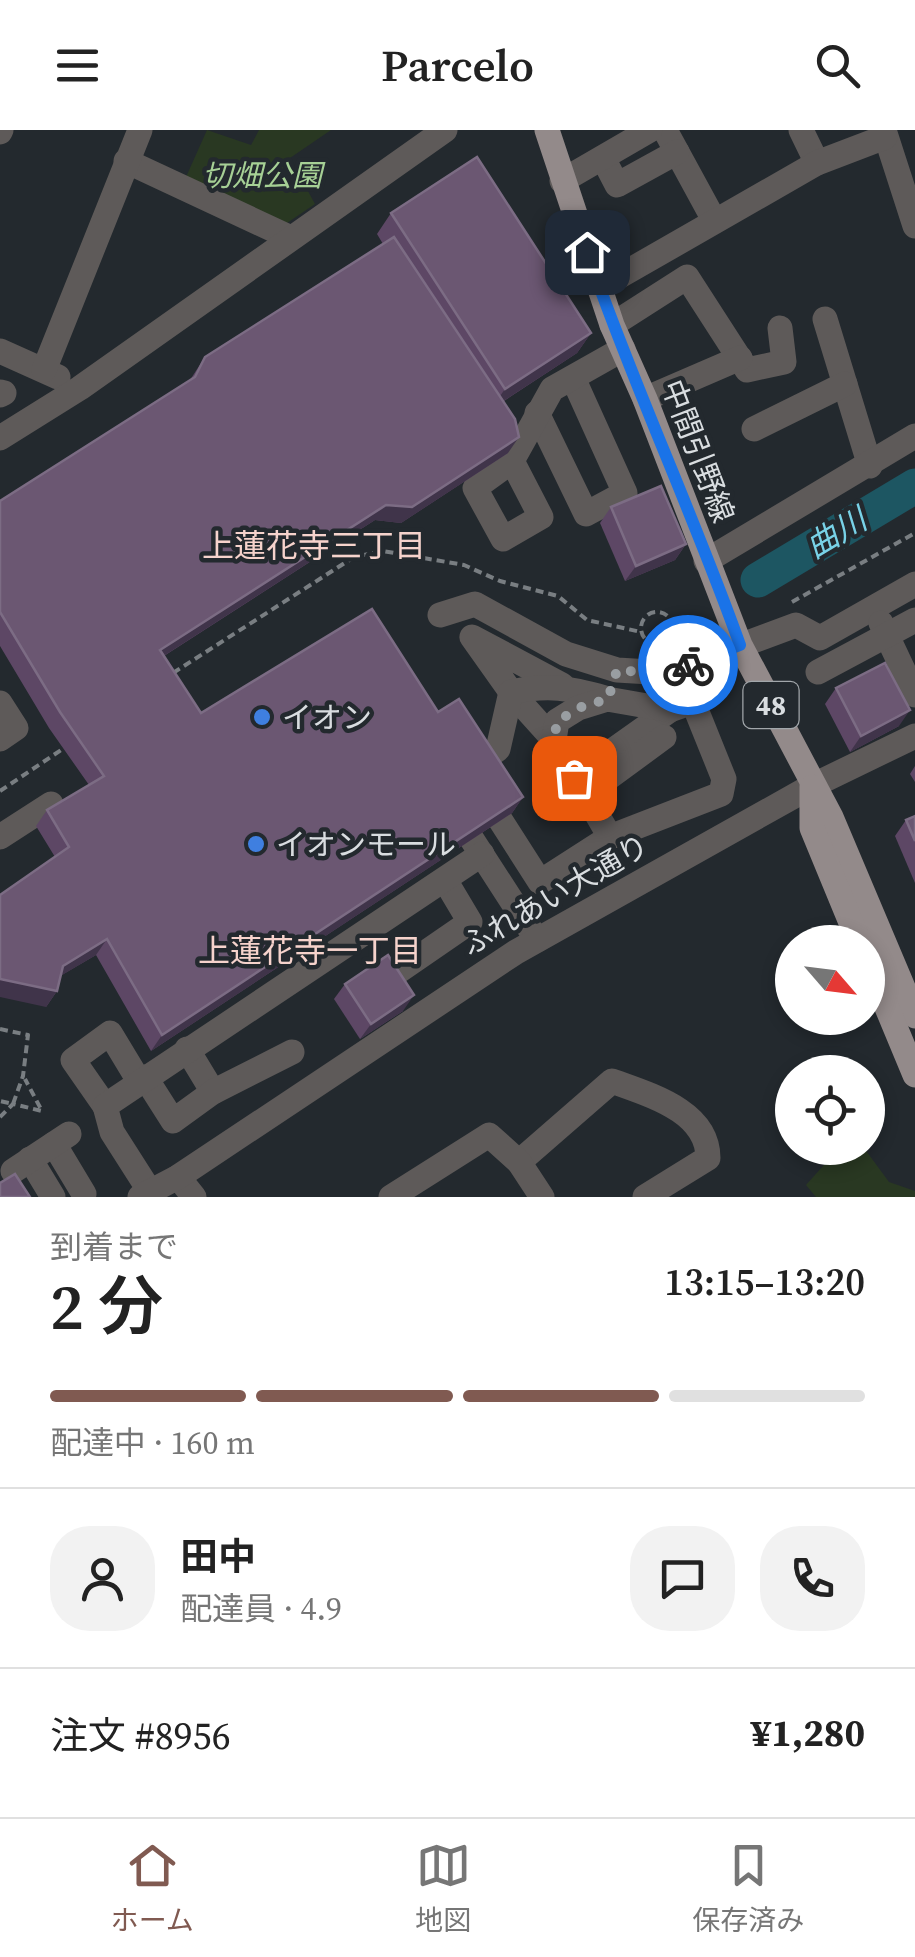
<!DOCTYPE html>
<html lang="ja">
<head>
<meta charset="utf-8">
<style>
	body { margin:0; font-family:"Source Serif 4","Noto Sans JP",serif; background:#f2f2f2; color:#222; height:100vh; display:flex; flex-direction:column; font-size:38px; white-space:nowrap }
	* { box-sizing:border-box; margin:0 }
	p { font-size:32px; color:#767676 }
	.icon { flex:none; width:55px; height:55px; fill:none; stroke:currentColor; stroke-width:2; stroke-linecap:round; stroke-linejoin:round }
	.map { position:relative; height:1067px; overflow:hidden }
	.drawer { display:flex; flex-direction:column; background:#fff; flex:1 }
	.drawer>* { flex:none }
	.needle { width:65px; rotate:118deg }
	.buttons { position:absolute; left:775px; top:795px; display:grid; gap:20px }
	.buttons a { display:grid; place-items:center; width:110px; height:110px; border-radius:50%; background:#fff; box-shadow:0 5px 15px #0003; font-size:50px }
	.pin { position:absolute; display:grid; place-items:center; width:85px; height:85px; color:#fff; margin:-42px; border-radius:20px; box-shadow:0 5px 15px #0006 }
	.courier { position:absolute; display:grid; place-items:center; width:100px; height:100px; margin:-50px; border:8px solid #1a73e8; border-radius:50%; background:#fff; color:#222; box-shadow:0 2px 12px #0007 }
	.headline em { font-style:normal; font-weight:600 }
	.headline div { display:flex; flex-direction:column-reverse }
	.headline { display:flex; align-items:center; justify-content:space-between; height:170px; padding:0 50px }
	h1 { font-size:65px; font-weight:600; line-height:75px }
	.bar { display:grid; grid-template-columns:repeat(4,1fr); gap:15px 10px; align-content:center; height:120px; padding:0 50px }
	.bar i { height:12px; border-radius:8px; background:#e0e0e0 }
	.bar .current { background:#805a51 }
	.bar p { grid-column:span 4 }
	.line { display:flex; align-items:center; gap:25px; padding:0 50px; border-top:2px solid #e0e0e0 }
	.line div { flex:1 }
	.round { display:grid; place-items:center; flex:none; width:105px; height:105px; border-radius:40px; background:#f2f2f2 }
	header { display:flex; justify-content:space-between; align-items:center; height:130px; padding:0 50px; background:#fff; font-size:45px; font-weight:600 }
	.menu { display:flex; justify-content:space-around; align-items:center; height:140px; border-top:2px solid #e0e0e0; background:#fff; font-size:28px; color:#767676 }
	.menu a { display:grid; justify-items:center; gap:5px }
	.menu .current { color:#805a51 }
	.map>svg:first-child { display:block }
	.green { fill:#293822 }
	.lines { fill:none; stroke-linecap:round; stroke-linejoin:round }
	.river { stroke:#1d5662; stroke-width:35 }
	.path { stroke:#797e82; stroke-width:4; stroke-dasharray:8 5; stroke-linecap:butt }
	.minor { stroke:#5e5a59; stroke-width:25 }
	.major { stroke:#938a8a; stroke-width:25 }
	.wall { fill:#5d4765 }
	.shaded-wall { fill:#40344a }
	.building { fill:#6b5772; stroke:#7c6c84; stroke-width:2.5 }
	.done { stroke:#999ea2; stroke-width:10; stroke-dasharray:0 18 }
	.route { stroke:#1a73e8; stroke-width:12 }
	.shop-dot { fill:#3f7fe0; stroke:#23292e; stroke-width:4 }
	.labels { text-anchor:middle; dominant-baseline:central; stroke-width:9; stroke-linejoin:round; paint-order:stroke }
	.shield { fill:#23292e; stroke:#a2a7ab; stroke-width:2.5 }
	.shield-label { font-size:28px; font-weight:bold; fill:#d9dde0 }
	.park-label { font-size:30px; font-style:italic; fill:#a6d095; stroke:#23292e }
	.street-label { font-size:30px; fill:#d9dde0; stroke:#23292e }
	.poi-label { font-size:30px; fill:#d9dde0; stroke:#23292e; text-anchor:start }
	.water-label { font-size:32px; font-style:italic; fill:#78d2e7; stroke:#23292e }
	.neighbourhood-label { font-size:32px; fill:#f6d3cc; stroke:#23292e }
</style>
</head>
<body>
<header><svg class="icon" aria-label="menu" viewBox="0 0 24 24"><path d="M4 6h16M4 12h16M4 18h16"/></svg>Parcelo<svg class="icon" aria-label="search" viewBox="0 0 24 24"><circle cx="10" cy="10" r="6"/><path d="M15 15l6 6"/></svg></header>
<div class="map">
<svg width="915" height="1067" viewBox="0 0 915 1067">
	<rect width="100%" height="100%" fill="#23292e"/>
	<!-- green -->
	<g class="green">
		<path d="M207 0 251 15 259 0H331L290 28 315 74 287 93 186 47Z"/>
		<path d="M835 1018H864L889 1052 915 1061V1067H816L806 1055 832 1026Z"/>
	</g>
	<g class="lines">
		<!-- river -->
		<path class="river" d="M758 450 915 356"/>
		<!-- path -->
		<g class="path">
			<path d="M792 472 915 403"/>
			<circle cx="657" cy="498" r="16"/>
			<path d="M173 543 354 427 383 421 464 435 500 451 558 466 587 490 641 502"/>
			<path d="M0 661 67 616"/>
			<path d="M0 899 28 905 23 946 13 974 0 971"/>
			<path d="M0 987 13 974 42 981 25 949"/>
		</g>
		<!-- minor -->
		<g class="minor">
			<path d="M665 0 714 90"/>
			<path d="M801 0 817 33"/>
			<path d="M884 0 915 96"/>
			<path d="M0 2 1 0"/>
			<path d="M603 28 617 55 677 22"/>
			<path d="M126 31 289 107"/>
			<path d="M562 51 650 0"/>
			<path d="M599 158 817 33 885 7"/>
			<path d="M825 189 870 336"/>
			<path d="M612 195 687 147 747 240 784 232 780 198"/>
			<path d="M0 221 58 247"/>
			<path d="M44 240 140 0"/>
			<path d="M0 262 4 263 0 265"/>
			<path d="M645 269 740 228"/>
			<path d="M537 283 586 384 625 363 573 248"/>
			<path d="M754 299 845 254"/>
			<path d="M0 308 80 258 445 0"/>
			<path d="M512 331 475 358 503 409 541 387 512 331 552 259 623 219"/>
			<path d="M706 431 915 306"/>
			<path d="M440 485 475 474 566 524 617 540 667 543 796 495 820 508 915 454"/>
			<path d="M881 493 915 565"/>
			<path d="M818 542 915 490"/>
			<path d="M562 555 472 507 511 562 554 610 610 707"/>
			<path d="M0 573 16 598 0 609"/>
			<path d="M466 642 498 619 511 562C549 554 569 558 605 568"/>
			<path d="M574 648 670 580"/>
			<path d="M483 663 540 752 610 707 721 664 724 649 693 572 670 580 607 569 578 578 557 591 554 610"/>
			<path d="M585 665 664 607"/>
			<path d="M453 680 537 810"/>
			<path d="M0 707 51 674"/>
			<path d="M393 845 470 792 445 750"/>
			<path d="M187 919 213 962"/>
			<path d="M145 947 173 991 213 962 292 922"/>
			<path d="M105 976 73 930 110 903 139 951"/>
			<path d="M54 1014 84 1064"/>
			<path d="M30 1029 53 1067"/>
			<path d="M519 1032 612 951C650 965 708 981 708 1028L645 1067"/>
			<path d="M13 1041 69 1004"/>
			<path d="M178 1047 194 1067"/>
			<path d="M149 1060 112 1002 105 976 482 724"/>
			<path d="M140 1067 178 1047 516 822 812 656 915 606"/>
			<path d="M391 1067 489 1005 519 1032 542 1067"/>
		</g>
		<!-- major -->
		<g class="major">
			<path d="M547 0 612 195 645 269 740 515 831 687 915 886"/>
			<path d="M812 657V698L859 812"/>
			<path d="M868 832 915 945"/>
		</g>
	</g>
	<!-- wall -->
	<g class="wall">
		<path d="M391 83 591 203 577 223 504 271 508 323 401 393 375 390 164 526 201 583 438 582 523 667 512 683 151 921 96 825 60 846 57 861 46 877 55 727 36 696 47 680 89 655 49 598 0 516V371L190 250 205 227 383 114 377 104Z"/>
		<path d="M611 377 686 414 675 430 625 451 600 393Z"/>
		<path d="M836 558 899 596 850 622 825 574Z"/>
		<path d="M915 636V652L910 644Z"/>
		<path d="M915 686V753L895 706 906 690Z"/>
		<path d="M345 854 403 881 360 909 334 869Z"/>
	</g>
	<!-- shaded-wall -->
	<g class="shaded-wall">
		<path d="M591 203 577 223 491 279 505 259Z"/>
		<path d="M519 307 508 323 401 393 375 390 148 536 160 520 386 375Z"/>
		<path d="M686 414 675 430 625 451 636 436Z"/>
		<path d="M910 580 899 596 850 622 861 606Z"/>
		<path d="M523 667 512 683 151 921 162 905Z"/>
		<path d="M107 809 96 825 52 851 63 836Z"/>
		<path d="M0 849 57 861 46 877 0 867Z"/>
		<path d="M414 865 403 881 360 909 371 894Z"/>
	</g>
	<!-- building -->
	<g class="building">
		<path d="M477 27 591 203 505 259 391 83Z"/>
		<path d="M394 107 515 289 519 307 412 377 386 375 160 520 201 583 372 479 438 582 459 569 523 667 162 905 107 809 63 836 57 861 0 849V765L69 717 47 680 104 646 60 582 0 482V371L195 247 205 227Z"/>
		<path d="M661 356 686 414 636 436 611 377Z"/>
		<path d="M885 533 910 580 861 606 836 558Z"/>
		<path d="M915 686V711L906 690Z"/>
		<path d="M388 825 414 865 371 894 345 854Z"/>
		<path d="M15 1044 30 1067H0V1053Z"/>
	</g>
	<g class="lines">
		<!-- done -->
		<path class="done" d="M574 648 554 610 557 592 578 578 608 569 617 540 666 544 688 535"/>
		<!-- route -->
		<path class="route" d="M587 122C633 255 693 383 740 515L688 535"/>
	</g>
	<!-- markers -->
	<g class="shop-dot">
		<circle cx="262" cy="587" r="10"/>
		<circle cx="256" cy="714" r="10"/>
	</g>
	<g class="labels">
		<!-- shield labels -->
		<rect class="shield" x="743.5" y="552" width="55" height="46" rx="8"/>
		<g class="shield-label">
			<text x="771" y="575">48</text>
		</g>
		<!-- park labels -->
		<g class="park-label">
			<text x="262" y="45">切畑公園</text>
		</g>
		<!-- street labels -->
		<g class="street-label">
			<text transform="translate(698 321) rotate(69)">中間引野線</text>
			<text transform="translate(555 765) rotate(-30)">ふれあい大通り</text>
		</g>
		<!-- poi labels -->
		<g class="poi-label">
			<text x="282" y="587">イオン</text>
			<text x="276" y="714">イオンモール</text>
		</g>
		<!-- water labels -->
		<g class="water-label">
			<text transform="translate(836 403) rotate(-31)">曲川</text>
		</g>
		<!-- neighbourhood labels -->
		<g class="neighbourhood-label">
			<text x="314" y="416">上蓮花寺三丁目</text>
			<text x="310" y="821">上蓮花寺一丁目</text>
		</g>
	</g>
</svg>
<div class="buttons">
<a><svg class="needle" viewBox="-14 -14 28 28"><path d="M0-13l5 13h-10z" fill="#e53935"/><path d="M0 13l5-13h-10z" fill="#767676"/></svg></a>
<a><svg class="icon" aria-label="locate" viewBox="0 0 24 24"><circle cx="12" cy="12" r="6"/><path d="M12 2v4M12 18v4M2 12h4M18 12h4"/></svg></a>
</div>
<div class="pin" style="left:574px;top:648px;background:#ea580c"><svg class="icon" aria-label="bag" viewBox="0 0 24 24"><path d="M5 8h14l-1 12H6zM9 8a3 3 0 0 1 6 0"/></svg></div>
<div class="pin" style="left:587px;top:122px;background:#1f2937"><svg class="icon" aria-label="home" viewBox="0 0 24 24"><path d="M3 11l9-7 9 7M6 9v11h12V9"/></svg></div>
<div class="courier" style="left:688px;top:535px"><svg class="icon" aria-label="bike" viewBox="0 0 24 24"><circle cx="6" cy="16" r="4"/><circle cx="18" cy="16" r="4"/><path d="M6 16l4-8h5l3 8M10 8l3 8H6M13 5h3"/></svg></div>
</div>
<section class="drawer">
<div class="headline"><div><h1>2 分</h1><p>到着まで</p></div><em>13:15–13:20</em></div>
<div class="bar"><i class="current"></i><i class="current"></i><i class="current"></i><i></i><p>配達中 · 160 m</p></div>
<div class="line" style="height:180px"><a class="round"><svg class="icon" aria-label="person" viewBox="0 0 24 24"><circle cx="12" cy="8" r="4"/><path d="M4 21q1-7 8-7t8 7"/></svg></a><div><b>田中</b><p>配達員 · 4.9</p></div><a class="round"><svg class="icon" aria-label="chat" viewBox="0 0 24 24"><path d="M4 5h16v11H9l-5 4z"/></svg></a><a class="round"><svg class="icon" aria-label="phone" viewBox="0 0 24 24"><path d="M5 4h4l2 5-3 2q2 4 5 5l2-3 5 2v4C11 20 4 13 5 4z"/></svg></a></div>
<div class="line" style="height:130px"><div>注文 #8956</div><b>¥1,280</b></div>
</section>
<nav class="menu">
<a class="current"><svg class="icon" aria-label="home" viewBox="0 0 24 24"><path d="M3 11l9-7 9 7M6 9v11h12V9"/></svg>ホーム</a>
<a><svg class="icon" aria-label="map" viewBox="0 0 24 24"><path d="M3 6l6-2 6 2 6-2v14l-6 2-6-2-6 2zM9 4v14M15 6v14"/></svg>地図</a>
<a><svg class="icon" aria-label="saved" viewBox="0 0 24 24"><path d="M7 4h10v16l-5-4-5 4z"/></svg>保存済み</a>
</nav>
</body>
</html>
